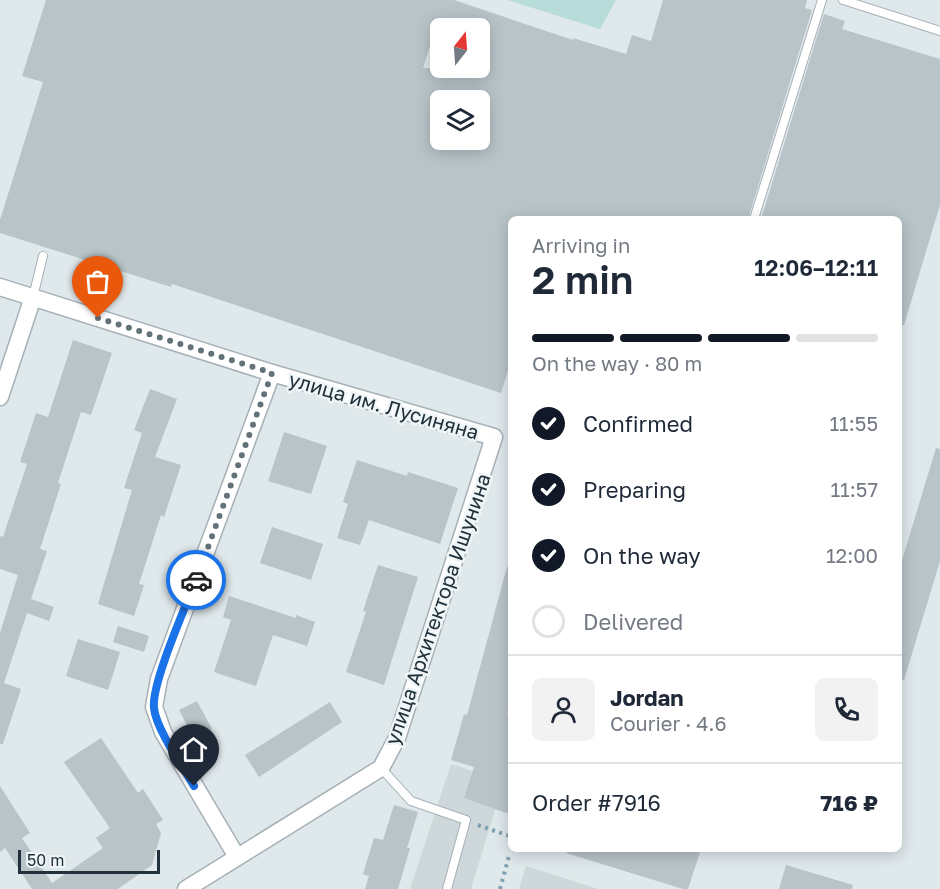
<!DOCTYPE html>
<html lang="en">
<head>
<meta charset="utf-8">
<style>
	body { margin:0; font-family:"Golos Text",sans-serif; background:#f2f2f3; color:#1f2937; height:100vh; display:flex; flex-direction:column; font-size:22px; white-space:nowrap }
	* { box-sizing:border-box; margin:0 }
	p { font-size:20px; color:#747a83 }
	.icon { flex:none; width:33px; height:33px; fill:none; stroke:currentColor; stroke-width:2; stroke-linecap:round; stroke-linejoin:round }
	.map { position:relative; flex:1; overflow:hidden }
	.details { position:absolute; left:508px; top:216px; width:394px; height:636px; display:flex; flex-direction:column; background:#fff; border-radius:9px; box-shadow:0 3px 15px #0003 }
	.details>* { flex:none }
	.needle { width:39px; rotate:17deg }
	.controls { position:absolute; left:430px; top:18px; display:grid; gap:12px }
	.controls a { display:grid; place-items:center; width:60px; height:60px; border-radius:9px; background:#fff; box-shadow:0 3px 15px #0003; font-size:30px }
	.scale { position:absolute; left:18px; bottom:15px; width:142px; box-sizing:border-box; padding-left:6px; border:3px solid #20313b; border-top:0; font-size:16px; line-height:21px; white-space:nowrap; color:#20313b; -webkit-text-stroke:4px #f0f6f7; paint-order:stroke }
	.pin { position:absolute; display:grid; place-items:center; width:51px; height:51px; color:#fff; margin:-62px -26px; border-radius:50% 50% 50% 0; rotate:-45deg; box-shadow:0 0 6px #0007 }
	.pin .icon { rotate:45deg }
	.courier { position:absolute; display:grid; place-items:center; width:60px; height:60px; margin:-30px; border:4px solid #1a73e8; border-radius:50%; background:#fff; color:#222; box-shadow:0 2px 8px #0007 }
	.head em { font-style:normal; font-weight:600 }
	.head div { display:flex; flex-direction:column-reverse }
	.head { display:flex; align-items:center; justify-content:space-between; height:102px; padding:0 24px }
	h1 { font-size:39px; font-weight:600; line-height:45px }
	.bar { display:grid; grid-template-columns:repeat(4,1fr); gap:9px 6px; align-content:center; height:72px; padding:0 24px }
	.bar i { height:8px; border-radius:4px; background:#e0e1e3 }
	.bar .on { background:#111827 }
	.bar p { grid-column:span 4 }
	.line { display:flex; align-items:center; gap:15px; padding:0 24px; border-top:2px solid #e0e1e3 }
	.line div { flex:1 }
	.round { display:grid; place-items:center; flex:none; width:63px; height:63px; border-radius:9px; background:#f2f2f3 }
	ol { padding:0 24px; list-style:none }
	li { display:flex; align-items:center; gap:18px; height:66px }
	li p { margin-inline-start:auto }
	li .icon { padding:6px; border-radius:50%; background:#111827; color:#fff; stroke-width:4 }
	li:last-child { color:#747a83 }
	li i { width:33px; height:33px; border:3px solid #e0e1e3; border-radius:50% }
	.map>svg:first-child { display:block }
	.built { fill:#ced8da }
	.green { fill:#b8dcd9 }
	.building { fill:#b8c4c8; fill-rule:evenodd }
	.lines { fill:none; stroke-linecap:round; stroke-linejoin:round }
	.service-casing { stroke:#a6b1b6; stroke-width:10 }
	.minor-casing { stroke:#a6b1b6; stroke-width:19 }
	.path { stroke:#809fae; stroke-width:4; stroke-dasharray:3 4.5; stroke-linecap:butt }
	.service { stroke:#fff; stroke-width:8 }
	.minor { stroke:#fff; stroke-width:16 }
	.done { stroke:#637179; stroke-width:6; stroke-dasharray:0 10.8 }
	.route { stroke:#1a73e8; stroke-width:8 }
	.labels { text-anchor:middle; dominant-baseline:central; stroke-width:5; stroke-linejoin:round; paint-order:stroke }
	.street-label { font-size:20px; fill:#20313b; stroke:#f0f6f7 }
</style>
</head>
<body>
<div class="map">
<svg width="940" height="889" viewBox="0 0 940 889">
	<rect width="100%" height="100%" fill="#dfe8eb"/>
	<!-- built -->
	<g class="built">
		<path d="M451 764 504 781 471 889H410Z"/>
		<path d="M526 866 598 889H519Z"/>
	</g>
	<!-- green -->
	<path class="green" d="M507 0H616L600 29Z"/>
	<!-- building -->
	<g class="building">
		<path d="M46 0H454L573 40V38L626 54 632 35 651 41 663 0H807L805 8 812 10 748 219H512V358L501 393 172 284 171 287 0 233V220L43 82 22 76ZM436 28H480V68H423ZM441 100H480V140H441Z"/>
		<path d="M824 14 845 21 842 29 940 59V205L904 325H900V219H761Z"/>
		<path d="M73 340 112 353 91 415 81 412 58 483 61 484 40 549 47 551 31 599 54 607 49 621 27 613 4 683 21 689 3 744H0V633L18 575 0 569V536L3 537 27 464 20 462 36 413 48 417Z"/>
		<path d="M150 389 177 399 155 457 181 465 164 517 161 515 139 584 144 585 134 616 98 604 132 490 124 488 142 433 134 430Z"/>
		<path d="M284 432 327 446 311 494 268 481Z"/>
		<path d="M936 448 940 449V561L904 680 900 679V567Z"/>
		<path d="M357 460 407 476 408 472 458 488 440 544 369 520 360 545 337 538 348 504 343 502Z"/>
		<path d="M272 527 323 544 311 580 260 563Z"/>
		<path d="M378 565 418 577 384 685 346 672 366 612 363 611Z"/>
		<path d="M507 567H512V698L507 714 512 715V815L464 798 474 767 451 760 464 714 467 715Z"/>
		<path d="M229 596 296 618V615L315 622 307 646 273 635 256 686 214 672 231 620 223 617Z"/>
		<path d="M118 626 149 636 144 652 113 642Z"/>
		<path d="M78 639 120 652 108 690 66 676Z"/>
		<path d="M197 701 212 729 194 739 179 710Z"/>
		<path d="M330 702 342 722 259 777 245 755Z"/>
		<path d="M101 738 138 793 143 789 163 820 156 824 161 833 152 865 118 889H32L5 848 0 852V786L30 833 22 838 52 883 103 848 96 838 110 828 64 762Z"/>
		<path d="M394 805 418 812 407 848H410L398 889H365L369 876 363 874 374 838 383 840Z"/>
		<path d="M567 849H701L688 889H683L566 853Z"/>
		<path d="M786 865 853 885 852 889H779Z"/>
	</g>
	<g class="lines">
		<defs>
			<g id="service">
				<path d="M843 0 940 31"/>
				<path d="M754 219 822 0"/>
				<path d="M33 297 43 256"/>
				<path d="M381 768 411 801 466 820 447 889"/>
			</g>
			<g id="minor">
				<path d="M0 287 272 373 494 437 397 738 381 768 186 889"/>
				<path d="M0 397 33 297"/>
				<path d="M237 857 163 732 154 707 159 679 272 373"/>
			</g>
		</defs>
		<!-- service casing -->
		<use href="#service" class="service-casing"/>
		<!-- minor casing -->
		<use href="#minor" class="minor-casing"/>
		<!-- path -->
		<g class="path">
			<path d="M478 825 512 837"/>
			<path d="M500 889 509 856"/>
		</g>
		<!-- service -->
		<use href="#service" class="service"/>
		<!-- minor -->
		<use href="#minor" class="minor"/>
	</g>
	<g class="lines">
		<!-- done -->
		<path class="done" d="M98 318 272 373 196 580"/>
		<!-- route -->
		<path class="route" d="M194 786C183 767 156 729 154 708 151 684 186 606 196 580"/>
	</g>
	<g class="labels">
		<!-- street labels -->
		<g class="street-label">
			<text transform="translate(384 405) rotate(16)">улица им. Лусиняна</text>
			<text transform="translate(437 609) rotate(-71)">улица Архитектора Ишунина</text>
		</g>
	</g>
</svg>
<div class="controls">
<a><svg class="needle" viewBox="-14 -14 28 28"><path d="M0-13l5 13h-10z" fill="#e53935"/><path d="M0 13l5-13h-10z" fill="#747a83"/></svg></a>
<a><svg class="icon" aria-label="layers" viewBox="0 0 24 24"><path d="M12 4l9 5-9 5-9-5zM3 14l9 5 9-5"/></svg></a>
</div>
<div class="scale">50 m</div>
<div class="pin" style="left:98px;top:318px;background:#ea580c"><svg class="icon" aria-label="bag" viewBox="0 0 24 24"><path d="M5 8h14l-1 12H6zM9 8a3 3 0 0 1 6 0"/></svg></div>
<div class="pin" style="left:194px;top:786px;background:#1f2937"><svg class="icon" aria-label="home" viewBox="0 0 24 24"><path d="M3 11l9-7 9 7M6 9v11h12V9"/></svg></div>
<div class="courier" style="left:196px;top:580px"><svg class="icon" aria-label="car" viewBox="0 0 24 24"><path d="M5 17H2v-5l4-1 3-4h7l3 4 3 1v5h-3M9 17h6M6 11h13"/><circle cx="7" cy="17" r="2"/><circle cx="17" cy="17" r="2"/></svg></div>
<section class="details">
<div class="head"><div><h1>2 min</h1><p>Arriving in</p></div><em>12:06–12:11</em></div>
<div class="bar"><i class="on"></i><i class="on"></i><i class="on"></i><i></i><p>On the way · 80 m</p></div>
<ol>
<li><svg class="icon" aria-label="check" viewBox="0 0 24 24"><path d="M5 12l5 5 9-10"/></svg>Confirmed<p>11:55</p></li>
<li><svg class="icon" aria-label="check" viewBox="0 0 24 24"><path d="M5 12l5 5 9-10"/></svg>Preparing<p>11:57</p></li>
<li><svg class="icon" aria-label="check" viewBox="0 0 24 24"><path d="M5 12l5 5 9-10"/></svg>On the way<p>12:00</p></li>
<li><i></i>Delivered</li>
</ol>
<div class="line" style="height:108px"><a class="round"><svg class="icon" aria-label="person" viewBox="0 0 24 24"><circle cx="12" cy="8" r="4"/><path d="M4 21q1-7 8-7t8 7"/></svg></a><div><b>Jordan</b><p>Courier · 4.6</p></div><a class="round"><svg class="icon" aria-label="phone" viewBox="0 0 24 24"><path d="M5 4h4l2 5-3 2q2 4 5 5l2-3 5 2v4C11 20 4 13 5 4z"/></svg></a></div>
<div class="line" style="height:78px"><div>Order #7916</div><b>716 ₽</b></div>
</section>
</div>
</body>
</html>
